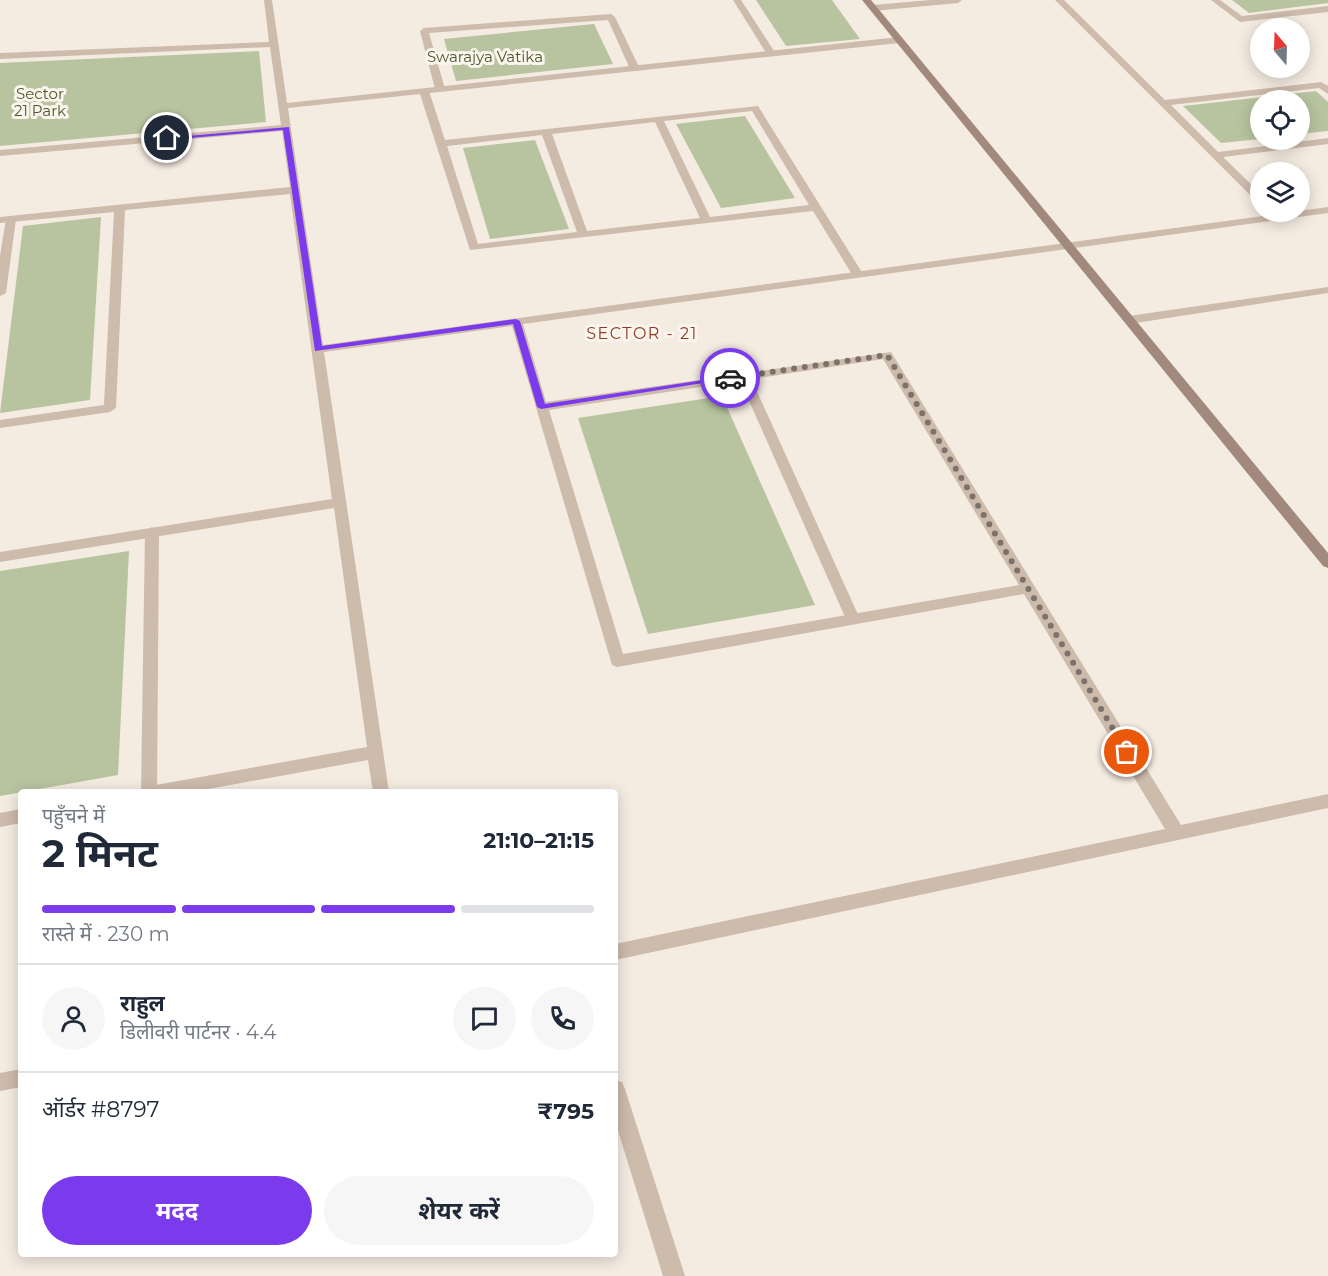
<!DOCTYPE html>
<html lang="hi">
<head>
<meta charset="utf-8">
<style>
	body { margin:0; font-family:Montserrat,"Noto Sans Devanagari",sans-serif; background:#f6f6f7; color:#1f2937; height:100vh; display:flex; flex-direction:column; font-size:22px; white-space:nowrap }
	* { box-sizing:border-box; margin:0 }
	p { font-size:20px; color:#747a83 }
	.icon { flex:none; width:33px; height:33px; fill:none; stroke:currentColor; stroke-width:2; stroke-linecap:round; stroke-linejoin:round }
	.map { position:relative; flex:1; overflow:hidden }
	.panel { position:absolute; left:18px; top:789px; width:600px; height:468px; display:flex; flex-direction:column; background:#fff; border-radius:6px; box-shadow:0 3px 15px #0003 }
	.panel>* { flex:none }
	.needle { width:39px; rotate:341deg }
	.controls { position:absolute; left:1250px; top:18px; display:grid; gap:12px }
	.controls a { display:grid; place-items:center; width:60px; height:60px; border-radius:50%; background:#fff; box-shadow:0 3px 15px #0003; font-size:30px }
	.pin { position:absolute; display:grid; place-items:center; width:51px; height:51px; color:#fff; margin:-26px; border:3px solid #fff; border-radius:50%; box-shadow:0 2px 6px #0007 }
	.courier { position:absolute; display:grid; place-items:center; width:60px; height:60px; margin:-30px; border:4px solid #7c3aed; border-radius:50%; background:#fff; color:#222; box-shadow:0 2px 8px #0007 }
	.headline em { font-style:normal; font-weight:700 }
	.headline div { display:flex; flex-direction:column-reverse }
	.headline { display:flex; align-items:center; justify-content:space-between; height:102px; padding:0 24px }
	h1 { font-size:39px; font-weight:700; line-height:45px }
	.bar { display:grid; grid-template-columns:repeat(4,1fr); gap:9px 6px; align-content:center; height:72px; padding:0 24px }
	.bar i { height:8px; border-radius:4px; background:#e0e1e3 }
	.bar .active { background:#7c3aed }
	.bar p { grid-column:span 4 }
	.line { display:flex; align-items:center; gap:15px; padding:0 24px; border-top:2px solid #e0e1e3 }
	.line div { flex:1 }
	.round { display:grid; place-items:center; flex:none; width:63px; height:63px; border-radius:32px; background:#f6f6f7 }
	.button { display:flex; gap:12px; margin-top:auto; padding:12px 24px }
	.button a { flex:1; height:69px; border-radius:36px; background:#7c3aed; color:#fff; font-size:24px; font-weight:700; line-height:69px; text-align:center }
	.button a+a { background:#f6f6f7; color:#1f2937 }
	.map>svg:first-child { display:block }
	.green { fill:#b8c4a0 }
	.lines { fill:none; stroke-linecap:round; stroke-linejoin:round }
	.lane { fill:#cdbbac; fill-rule:evenodd }
	.street { fill:#cdbbac; fill-rule:evenodd }
	.secondary { fill:#a18a7d; fill-rule:evenodd }
	.route { fill:#7c3aed }
	.done { stroke:#7c716b; stroke-width:6; stroke-dasharray:0 10.8 }
	.labels { text-anchor:middle; dominant-baseline:central; stroke-width:6; stroke-linejoin:round; paint-order:stroke }
	.far-park-label { font-size:15px; fill:#4a5a2e; stroke:#fbf5ee }
	.far-neighbourhood-label { font-size:16px; letter-spacing:1.5px; fill:#8c3b22; stroke:#fbf5ee }
</style>
</head>
<body>
<div class="map">
<svg width="1328" height="1276" viewBox="0 0 1328 1276">
	<rect width="100%" height="100%" fill="#f4ebe1"/>
	<!-- green -->
	<g class="green">
		<path d="M756 0H832L860 39 786 46Z"/>
		<path d="M1232 0H1328V3L1249 13Z"/>
		<path d="M594 24 613 64 456 81 444 39Z"/>
		<path d="M259 51 266 122 0 146V63Z"/>
		<path d="M1316 91 1328 102V131L1299 134V100H1260V139L1221 143 1183 106Z"/>
		<path d="M745 116 795 198 721 208 676 124Z"/>
		<path d="M535 140 569 229 490 239 463 148Z"/>
		<path d="M101 217 90 400 0 413 23 226Z"/>
		<path d="M722 396 815 605 648 634 578 418Z"/>
		<path d="M129 551 118 775 0 796V571Z"/>
	</g>
	<g class="lines">
		<!-- lane -->
		<g class="lane">
			<path d="M733 0H741L776 54 774 56H768Z"/>
			<path d="M611 14 615 17 640 69 638 71 630 69 608 20 429 33 445 89 440 92 435 89 420 31 424 28Z"/>
			<path d="M421 89 429 91 445 140 758 106 863 274 861 276H853L813 211 470 250 419 91ZM752 111 809 205 710 217 664 121ZM655 122 700 218 587 231 552 134ZM542 135 577 232 478 244 447 146Z"/>
			<path d="M11 216 16 219 6 293 0 296V256L6 219Z"/>
			<path d="M744 372 750 376 860 619 858 623 853 624 846 619 738 376Z"/>
			<path d="M152 527 159 532 157 792H141L145 532Z"/>
		</g>
		<!-- street -->
		<g class="street">
			<path d="M264 0H272L287 103 899 37 903 40 899 43 288 108 323 345 1328 207V213L523 324 546 402 891 352 1181 825 1328 794V808L615 960V944L1165 829 1024 594 617 667 612 665 512 326 324 352 389 792H373L368 760 192 792H148L150 787 156 785 367 747 334 508 0 562V552L332 499 290 194 125 210 116 408 110 412 0 428V420L104 405 114 212 0 223V217L290 187 282 131 0 156V150L281 125 270 47 0 59V53L269 42ZM883 359 1019 585 623 654 549 410Z"/>
			<path d="M931 0H962L958 3 873 11 869 8 873 5Z"/>
			<path d="M1055 0H1064L1165 100 1321 82 1328 86V94L1319 88 1171 105 1218 152 1328 138V144L1223 157 1260 193V202L1256 201Z"/>
			<path d="M1211 0H1220L1242 16 1328 6V12L1240 22Z"/>
			<path d="M1328 287V293L1129 324 1123 320 1129 316Z"/>
			<path d="M21 809V823L0 827V813Z"/>
			<path d="M21 1069V1087L0 1091V1073Z"/>
			<path d="M615 1080 622 1082 625 1089 685 1276H663L615 1121Z"/>
		</g>
		<!-- secondary -->
		<path class="secondary" d="M862 0H871L1328 553V568L1323 566Z"/>
	</g>
	<!-- route -->
	<path class="route" d="M289 127 322 346 516 319 520 321 545 404 730 376 734 378 541 409 537 407 513 324 315 351 283 130 167 140 164 138Z"/>
	<g class="lines">
		<!-- done -->
		<path class="done" d="M730 378 887 355 1127 752"/>
	</g>
	<g class="labels">
		<!-- far-park labels -->
		<g class="far-park-label">
			<text x="485" y="56">Swarajya Vatika</text>
			<text x="40" y="93">Sector<tspan x="40" dy="17">21 Park</tspan></text>
		</g>
		<!-- far-neighbourhood labels -->
		<g class="far-neighbourhood-label">
			<text x="642" y="333">SECTOR - 21</text>
		</g>
	</g>
</svg>
<div class="controls">
<a><svg class="needle" viewBox="-14 -14 28 28"><path d="M0-13l5 13h-10z" fill="#e53935"/><path d="M0 13l5-13h-10z" fill="#747a83"/></svg></a>
<a><svg class="icon" aria-label="locate" viewBox="0 0 24 24"><circle cx="12" cy="12" r="6"/><path d="M12 2v4M12 18v4M2 12h4M18 12h4"/></svg></a>
<a><svg class="icon" aria-label="layers" viewBox="0 0 24 24"><path d="M12 4l9 5-9 5-9-5zM3 14l9 5 9-5"/></svg></a>
</div>
<div class="pin" style="left:1127px;top:752px;background:#ea580c"><svg class="icon" aria-label="bag" viewBox="0 0 24 24"><path d="M5 8h14l-1 12H6zM9 8a3 3 0 0 1 6 0"/></svg></div>
<div class="pin" style="left:167px;top:138px;background:#1f2937"><svg class="icon" aria-label="home" viewBox="0 0 24 24"><path d="M3 11l9-7 9 7M6 9v11h12V9"/></svg></div>
<div class="courier" style="left:730px;top:378px"><svg class="icon" aria-label="car" viewBox="0 0 24 24"><path d="M5 17H2v-5l4-1 3-4h7l3 4 3 1v5h-3M9 17h6M6 11h13"/><circle cx="7" cy="17" r="2"/><circle cx="17" cy="17" r="2"/></svg></div>
<section class="panel">
<div class="headline"><div><h1>2 मिनट</h1><p>पहुँचने में</p></div><em>21:10–21:15</em></div>
<div class="bar"><i class="active"></i><i class="active"></i><i class="active"></i><i></i><p>रास्ते में · 230 m</p></div>
<div class="line" style="height:108px"><a class="round"><svg class="icon" aria-label="person" viewBox="0 0 24 24"><circle cx="12" cy="8" r="4"/><path d="M4 21q1-7 8-7t8 7"/></svg></a><div><b>राहुल</b><p>डिलीवरी पार्टनर · 4.4</p></div><a class="round"><svg class="icon" aria-label="chat" viewBox="0 0 24 24"><path d="M4 5h16v11H9l-5 4z"/></svg></a><a class="round"><svg class="icon" aria-label="phone" viewBox="0 0 24 24"><path d="M5 4h4l2 5-3 2q2 4 5 5l2-3 5 2v4C11 20 4 13 5 4z"/></svg></a></div>
<div class="line" style="height:78px"><div>ऑर्डर #8797</div><b>₹795</b></div>
<div class="button"><a>मदद</a><a>शेयर करें</a></div>
</section>
</div>
</body>
</html>
